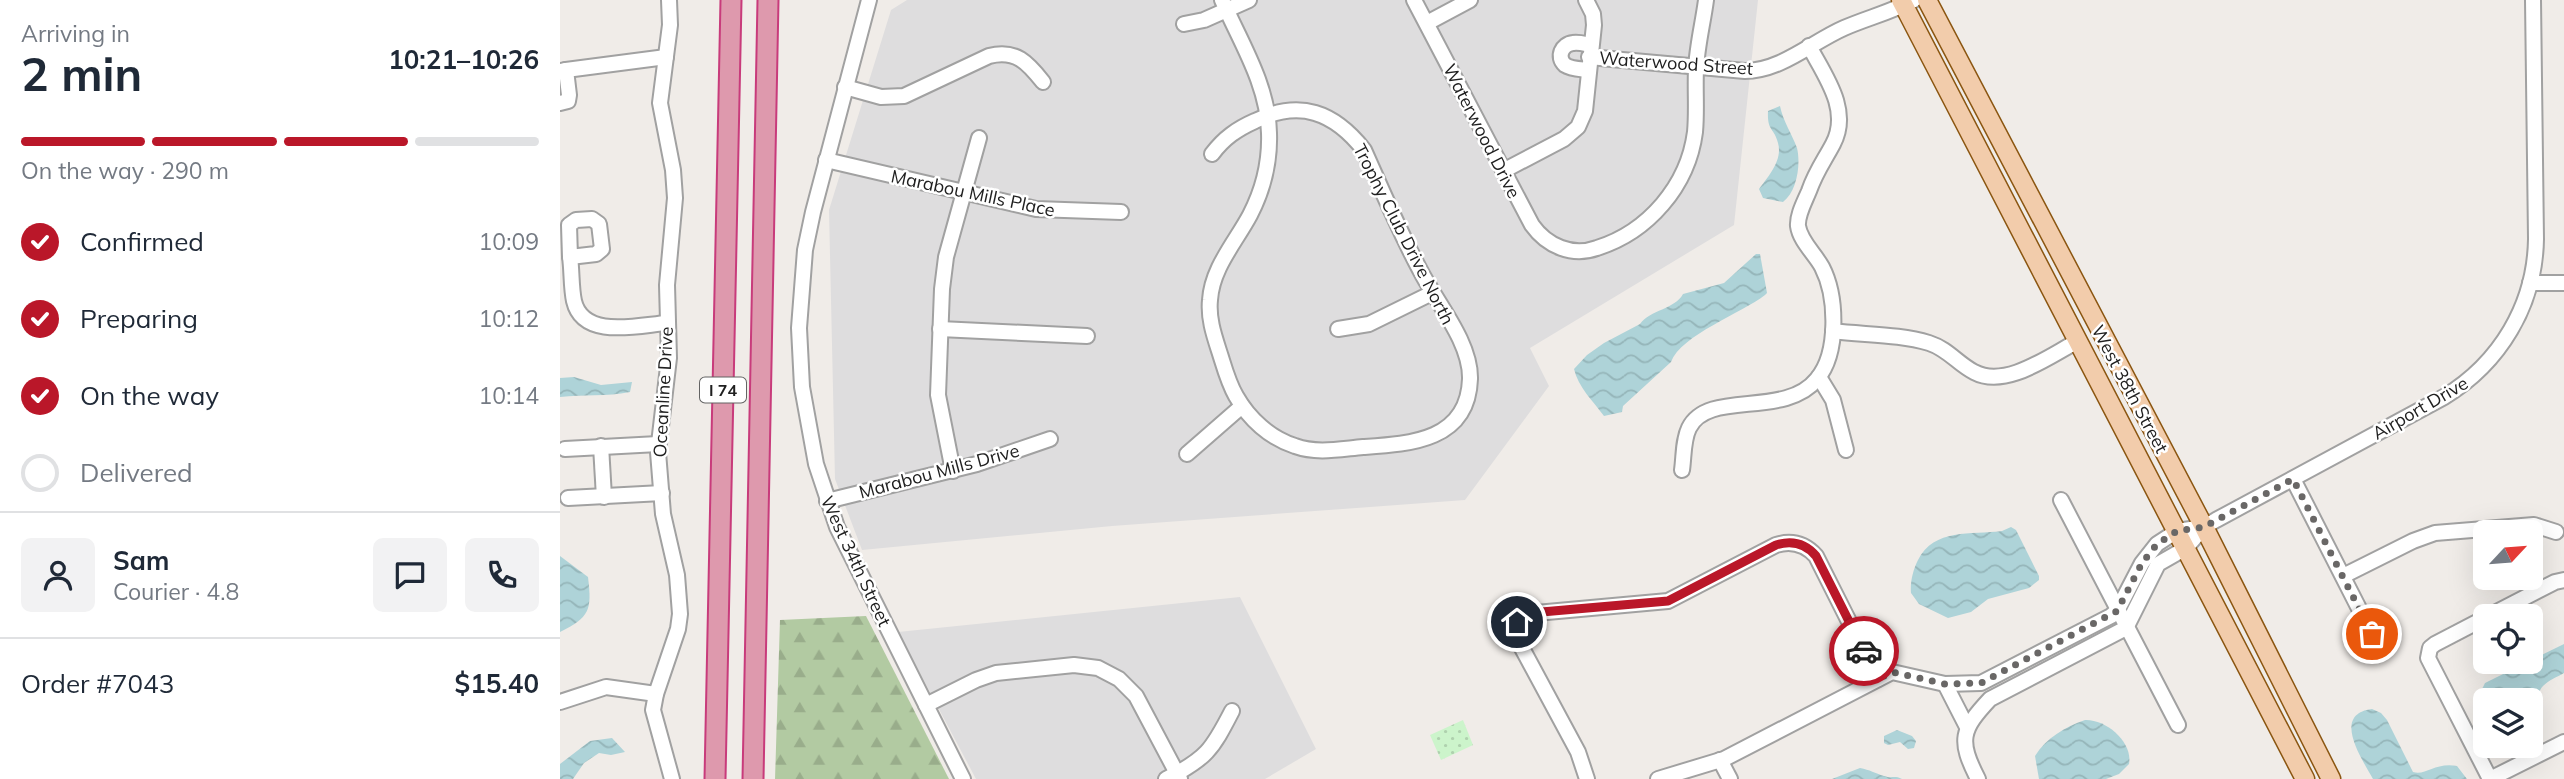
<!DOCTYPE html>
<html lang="en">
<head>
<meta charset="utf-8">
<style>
	body { margin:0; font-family:Mulish,sans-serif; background:#f2f2f3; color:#1f2937; height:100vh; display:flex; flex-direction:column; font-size:26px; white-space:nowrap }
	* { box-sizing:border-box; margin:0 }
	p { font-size:23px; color:#747a83 }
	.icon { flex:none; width:38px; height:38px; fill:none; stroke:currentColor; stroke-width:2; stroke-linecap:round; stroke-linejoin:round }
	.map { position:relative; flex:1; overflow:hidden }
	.details { display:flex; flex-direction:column; background:#fff; width:560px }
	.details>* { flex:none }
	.needle { width:46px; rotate:64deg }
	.tools { position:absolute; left:1913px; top:520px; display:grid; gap:14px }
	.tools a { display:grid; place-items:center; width:70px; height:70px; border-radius:10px; background:#fff; box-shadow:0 7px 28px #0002; font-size:35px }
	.pin { position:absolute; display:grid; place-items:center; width:60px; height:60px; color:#fff; margin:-30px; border:4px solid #fff; border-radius:50%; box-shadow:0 2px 7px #0007 }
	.courier { position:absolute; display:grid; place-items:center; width:70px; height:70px; margin:-35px; border:5px solid #ba1729; border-radius:50%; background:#fff; color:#222; box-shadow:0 2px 9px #0007 }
	.summary em { font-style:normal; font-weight:700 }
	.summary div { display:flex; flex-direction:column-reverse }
	.summary { display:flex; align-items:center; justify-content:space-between; height:119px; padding:0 21px }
	h1 { font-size:46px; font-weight:700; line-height:52px }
	.bar { display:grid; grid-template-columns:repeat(4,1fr); gap:10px 7px; align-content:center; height:84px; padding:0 21px }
	.bar i { height:9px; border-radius:5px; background:#e0e1e3 }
	.bar .current { background:#ba1729 }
	.bar p { grid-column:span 4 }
	.line { display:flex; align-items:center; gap:18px; padding:0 21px; border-top:2px solid #e0e1e3 }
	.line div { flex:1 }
	.round { display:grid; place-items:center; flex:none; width:74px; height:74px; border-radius:10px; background:#f2f2f3 }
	ol { padding:0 21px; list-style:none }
	li { display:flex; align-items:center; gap:21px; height:77px }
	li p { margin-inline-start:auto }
	li .icon { padding:7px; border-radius:50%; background:#ba1729; color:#fff; stroke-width:4 }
	li:last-child { color:#747a83 }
	li i { width:38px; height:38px; border:4px solid #e0e1e3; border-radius:50% }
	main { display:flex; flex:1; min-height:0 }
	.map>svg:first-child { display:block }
	.residential { fill:#deddde }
	.forest { fill:url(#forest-firs) }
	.park { fill:url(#park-dots) }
	.water { fill:url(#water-waves) }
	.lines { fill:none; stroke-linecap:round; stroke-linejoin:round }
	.minor-casing { stroke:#a1a1a1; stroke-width:18 }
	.major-casing { stroke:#8b5611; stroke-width:21 }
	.highway-casing { stroke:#c83b7b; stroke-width:23 }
	.minor { stroke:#fff; stroke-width:14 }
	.major { stroke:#f2ccab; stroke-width:18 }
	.highway { stroke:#de99ad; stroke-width:19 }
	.done { stroke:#696766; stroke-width:7; stroke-dasharray:0 12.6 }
	.route { stroke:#ba1729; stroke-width:9 }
	.labels { text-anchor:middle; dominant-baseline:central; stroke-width:5; stroke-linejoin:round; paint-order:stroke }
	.shield { fill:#fff; stroke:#636363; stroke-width:2 }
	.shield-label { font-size:16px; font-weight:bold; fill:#202020 }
	.street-label { font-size:18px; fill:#202020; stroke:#fff }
</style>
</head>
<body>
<main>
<section class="details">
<div class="summary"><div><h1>2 min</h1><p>Arriving in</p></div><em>10:21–10:26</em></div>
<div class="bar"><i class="current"></i><i class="current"></i><i class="current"></i><i></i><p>On the way · 290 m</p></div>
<ol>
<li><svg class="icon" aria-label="check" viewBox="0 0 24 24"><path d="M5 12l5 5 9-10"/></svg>Confirmed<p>10:09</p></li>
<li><svg class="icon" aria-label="check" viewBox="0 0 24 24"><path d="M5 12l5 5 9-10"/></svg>Preparing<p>10:12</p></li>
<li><svg class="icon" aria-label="check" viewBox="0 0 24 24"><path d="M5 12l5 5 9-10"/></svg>On the way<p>10:14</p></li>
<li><i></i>Delivered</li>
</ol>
<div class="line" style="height:126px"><a class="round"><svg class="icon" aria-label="person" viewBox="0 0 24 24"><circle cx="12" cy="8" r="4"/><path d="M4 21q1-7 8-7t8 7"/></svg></a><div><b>Sam</b><p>Courier · 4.8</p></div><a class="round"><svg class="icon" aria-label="chat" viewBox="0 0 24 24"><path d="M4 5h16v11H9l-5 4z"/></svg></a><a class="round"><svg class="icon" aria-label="phone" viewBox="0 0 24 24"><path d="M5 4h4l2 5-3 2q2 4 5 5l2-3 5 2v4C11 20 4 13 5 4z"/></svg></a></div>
<div class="line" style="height:91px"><div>Order #7043</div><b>$15.40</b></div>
</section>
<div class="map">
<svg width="2004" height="779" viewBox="0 0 2004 779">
	<defs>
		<pattern id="forest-firs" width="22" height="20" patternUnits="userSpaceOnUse" patternTransform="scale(1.75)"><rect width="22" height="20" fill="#b2caa2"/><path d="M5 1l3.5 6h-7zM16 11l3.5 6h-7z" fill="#99ad8b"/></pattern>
		<pattern id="park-dots" width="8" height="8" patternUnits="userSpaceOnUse" patternTransform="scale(1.75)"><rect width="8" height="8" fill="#ccf4cb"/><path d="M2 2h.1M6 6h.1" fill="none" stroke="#afd1ae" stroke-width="1.8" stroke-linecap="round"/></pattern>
		<pattern id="water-waves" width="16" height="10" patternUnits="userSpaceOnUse" patternTransform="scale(1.75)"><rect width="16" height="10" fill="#aed3d8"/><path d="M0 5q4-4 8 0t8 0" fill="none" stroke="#95b5b9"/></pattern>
	</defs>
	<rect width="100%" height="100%" fill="#f0ece8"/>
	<!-- residential -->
	<g class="residential">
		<path d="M347 0H1198L1174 225 970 348 989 386 905 500 552 526 302 550 275 479 269 210 331 10Z"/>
		<path d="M680 597 756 749 705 779H416L338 632Z"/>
	</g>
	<!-- forest -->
	<path class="forest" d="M306 616 389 779H215L220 620Z"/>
	<!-- park -->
	<path class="park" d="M903 720 913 745 881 760 870 735Z"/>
	<!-- water -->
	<g class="water">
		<path d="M1220 106C1223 121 1232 134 1237 148 1241 164 1237 192 1223 202L1203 198 1199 189C1208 177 1223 160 1218 143 1214 127 1207 132 1208 111Z"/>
		<path d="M1196 254H1200L1207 293 1205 295C1182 313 1121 335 1111 362L1063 406 1062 412 1044 416C1033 401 1018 387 1014 369L1027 355 1044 343 1080 324C1090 310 1115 309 1123 294L1164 283Z"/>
		<path d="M14 377 41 385 72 382 70 392C46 397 24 394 0 397V378Z"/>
		<path d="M1451 527 1456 530 1479 576V580L1469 588 1428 599 1411 612 1388 618 1359 604 1351 593C1350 582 1353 570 1358 560 1374 528 1411 535 1442 531Z"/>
		<path d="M0 556 28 577C32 610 30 617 0 632Z"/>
		<path d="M2004 644V673C1997 677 1989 680 1983 686 1969 701 1992 720 1971 734L1970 700H1925V714L1920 693 1925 683Z"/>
		<path d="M1812 709 1821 713 1827 720 1853 772C1866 776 1875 762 1897 766L1907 779H1813C1802 759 1771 714 1812 709Z"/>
		<path d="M1525 720C1546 719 1573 742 1569 764L1559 774 1546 779H1479L1475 756C1486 738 1505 727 1525 720Z"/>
		<path d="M1337 730 1352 736 1356 741 1354 748 1348 749 1340 742 1328 745 1324 743V736Z"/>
		<path d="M52 738 65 752 51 755 39 753 24 763 13 779H0V764L30 741Z"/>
		<path d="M1300 768C1310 770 1315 773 1324 776 1332 779 1334 775 1342 779H1272Z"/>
	</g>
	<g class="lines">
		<defs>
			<g id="minor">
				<path d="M109 0 110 25 100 103 113 170 115 198 107 285 109 358 98 452 103 514 117 575 120 614 118 629 96 694 93 710 112 779"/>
				<path d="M309 0 253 212 245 250 239 328 242 387 256 464 277 527 403 779"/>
				<path d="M854 0 972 225C987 246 1012 257 1037 248 1088 232 1128 186 1135 132 1137 111 1135 90 1136 69 1137 46 1143 23 1146 0"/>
				<path d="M867 23 910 0"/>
				<path d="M624 24 644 20 689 0"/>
				<path d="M1029 57 1185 71C1221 71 1252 42 1284 28 1307 18 1331 12 1354 0"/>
				<path d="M6 70 106 57"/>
				<path d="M1028 70C1021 69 1011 69 1005 65 996 57 1002 44 1013 43 1019 42 1025 44 1031 45"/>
				<path d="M0 71 6 70 9 95 8 101 0 103"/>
				<path d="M285 87 321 97 344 96 429 56C456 49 468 63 483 82"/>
				<path d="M652 154C664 138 677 129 695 121 740 99 774 112 804 150 822 190 839 231 860 270 876 302 911 342 910 379 908 441 850 444 803 447 780 449 757 454 735 446 710 438 689 419 676 396 669 384 665 370 661 357 655 338 648 320 650 300 652 268 675 243 690 215 703 190 710 161 709 133 708 85 681 43 662 0"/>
				<path d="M266 160 476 209 561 212"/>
				<path d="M943 171 1004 139 1018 127 1025 111 1034 25 1033 14 1026 0"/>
				<path d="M32 219 39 224 42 249 36 254 10 257 9 225 16 220Z"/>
				<path d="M10 257C12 271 11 287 14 301 23 340 79 325 107 323"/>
				<path d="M1970 283H2004"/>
				<path d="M380 329 527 336"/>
				<path d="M778 329 809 324 872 293"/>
				<path d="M1273 331C1304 335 1339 334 1369 343 1388 349 1398 364 1414 372 1446 389 1489 356 1518 341"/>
				<path d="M1259 377 1273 400 1286 450"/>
				<path d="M41 446 44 497"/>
				<path d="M5 449 98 444"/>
				<path d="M627 454 682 406"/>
				<path d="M1122 470C1124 456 1123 440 1129 428 1148 389 1225 419 1257 379 1279 353 1277 296 1262 267 1255 254 1240 241 1238 226 1237 215 1245 201 1249 191 1256 171 1264 161 1273 144 1291 110 1265 76 1249 46"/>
				<path d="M393 471 378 395 382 289 386 257 419 138"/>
				<path d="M1733 479 1812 634"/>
				<path d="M8 498 102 493"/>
				<path d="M1501 500 1618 725"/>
				<path d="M267 501 417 464 490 439"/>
				<path d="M1783 576 1853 541 1875 533 1974 525 1996 532"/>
				<path d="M1929 616 1995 582 2004 580"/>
				<path d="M1925 618 1875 644 1870 648 1868 658 1930 779"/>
				<path d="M1385 684 1407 727"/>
				<path d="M0 702 46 687 96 694"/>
				<path d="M366 705 416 680 436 673 514 665 538 668 559 679 576 696 620 779"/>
				<path d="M1160 760 1170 779"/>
				<path d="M606 779C646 759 652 750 672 711"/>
				<path d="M1027 779 1018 752 956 637V624L965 614 1108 601 1216 545C1232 540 1245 544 1256 556L1318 679"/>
				<path d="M1098 779 1164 759 1332 672 1385 684 1421 683 1551 616 1557 611 1582 563 1597 544 1617 531 1644 527 1656 520 1884 397C1940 363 1975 305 1976 239L1973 0"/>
				<path d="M1418 779C1398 740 1401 730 1430 699L1566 628 1598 564 1626 548 1644 527"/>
				<path d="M1930 779 2004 742"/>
			</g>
			<g id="major">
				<path d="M1341 0 1745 779"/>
				<path d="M1367 0 1644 527 1771 779"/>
			</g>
			<g id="highway">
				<path d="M155 779 171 0"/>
				<path d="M193 779 208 0"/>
			</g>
		</defs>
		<!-- minor casing -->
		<use href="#minor" class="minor-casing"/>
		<!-- major casing -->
		<use href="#major" class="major-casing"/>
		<!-- highway casing -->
		<use href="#highway" class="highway-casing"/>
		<!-- minor -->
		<use href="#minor" class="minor"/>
		<!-- major -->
		<use href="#major" class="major"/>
		<!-- highway -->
		<use href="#highway" class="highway"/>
	</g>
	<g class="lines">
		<!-- done -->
		<path class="done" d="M1304 651 1318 679 1332 672 1385 684 1421 683 1557 611 1582 563 1597 544 1617 531 1644 527 1733 479 1812 634"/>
		<!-- route -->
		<path class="route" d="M957 622 963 615 970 613 1108 601 1216 545C1232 540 1245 543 1256 556L1304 651"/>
	</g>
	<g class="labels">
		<!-- shield labels -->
		<rect class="shield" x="140" y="377.5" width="46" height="25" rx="5"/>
		<g class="shield-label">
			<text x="163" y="390">I 74</text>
		</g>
		<!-- street labels -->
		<g class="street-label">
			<text transform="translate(1116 63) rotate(4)">Waterwood Street</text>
			<text transform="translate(922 131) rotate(63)">Waterwood Drive</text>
			<text transform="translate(413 193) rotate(12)">Marabou Mills Place</text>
			<text transform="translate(844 234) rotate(63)">Trophy Club Drive North</text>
			<text transform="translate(1570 389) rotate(62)">West 38th Street</text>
			<text transform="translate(103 392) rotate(-87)">Oceanline Drive</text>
			<text transform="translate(1860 408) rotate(-30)">Airport Drive</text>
			<text transform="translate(379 471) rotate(-15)">Marabou Mills Drive</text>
			<text transform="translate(296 561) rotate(65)">West 34th Street</text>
		</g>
	</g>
</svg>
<div class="tools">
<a><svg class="needle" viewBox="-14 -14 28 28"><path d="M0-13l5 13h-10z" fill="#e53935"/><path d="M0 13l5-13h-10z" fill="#747a83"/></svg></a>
<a><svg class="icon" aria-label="locate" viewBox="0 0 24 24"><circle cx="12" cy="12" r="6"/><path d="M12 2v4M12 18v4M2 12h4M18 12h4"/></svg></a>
<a><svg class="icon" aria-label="layers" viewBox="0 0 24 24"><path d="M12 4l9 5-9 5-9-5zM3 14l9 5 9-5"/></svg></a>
</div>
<div class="pin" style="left:1812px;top:634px;background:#ea580c"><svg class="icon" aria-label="bag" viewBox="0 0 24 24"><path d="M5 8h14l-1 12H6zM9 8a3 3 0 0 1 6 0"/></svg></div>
<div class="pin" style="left:957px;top:622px;background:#1f2937"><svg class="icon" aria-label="home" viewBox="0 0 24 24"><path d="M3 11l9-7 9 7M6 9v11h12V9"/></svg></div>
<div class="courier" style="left:1304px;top:651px"><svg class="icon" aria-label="car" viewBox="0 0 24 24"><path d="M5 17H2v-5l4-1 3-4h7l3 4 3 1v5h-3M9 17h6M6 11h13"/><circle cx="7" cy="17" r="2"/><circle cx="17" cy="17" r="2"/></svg></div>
</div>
</main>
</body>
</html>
